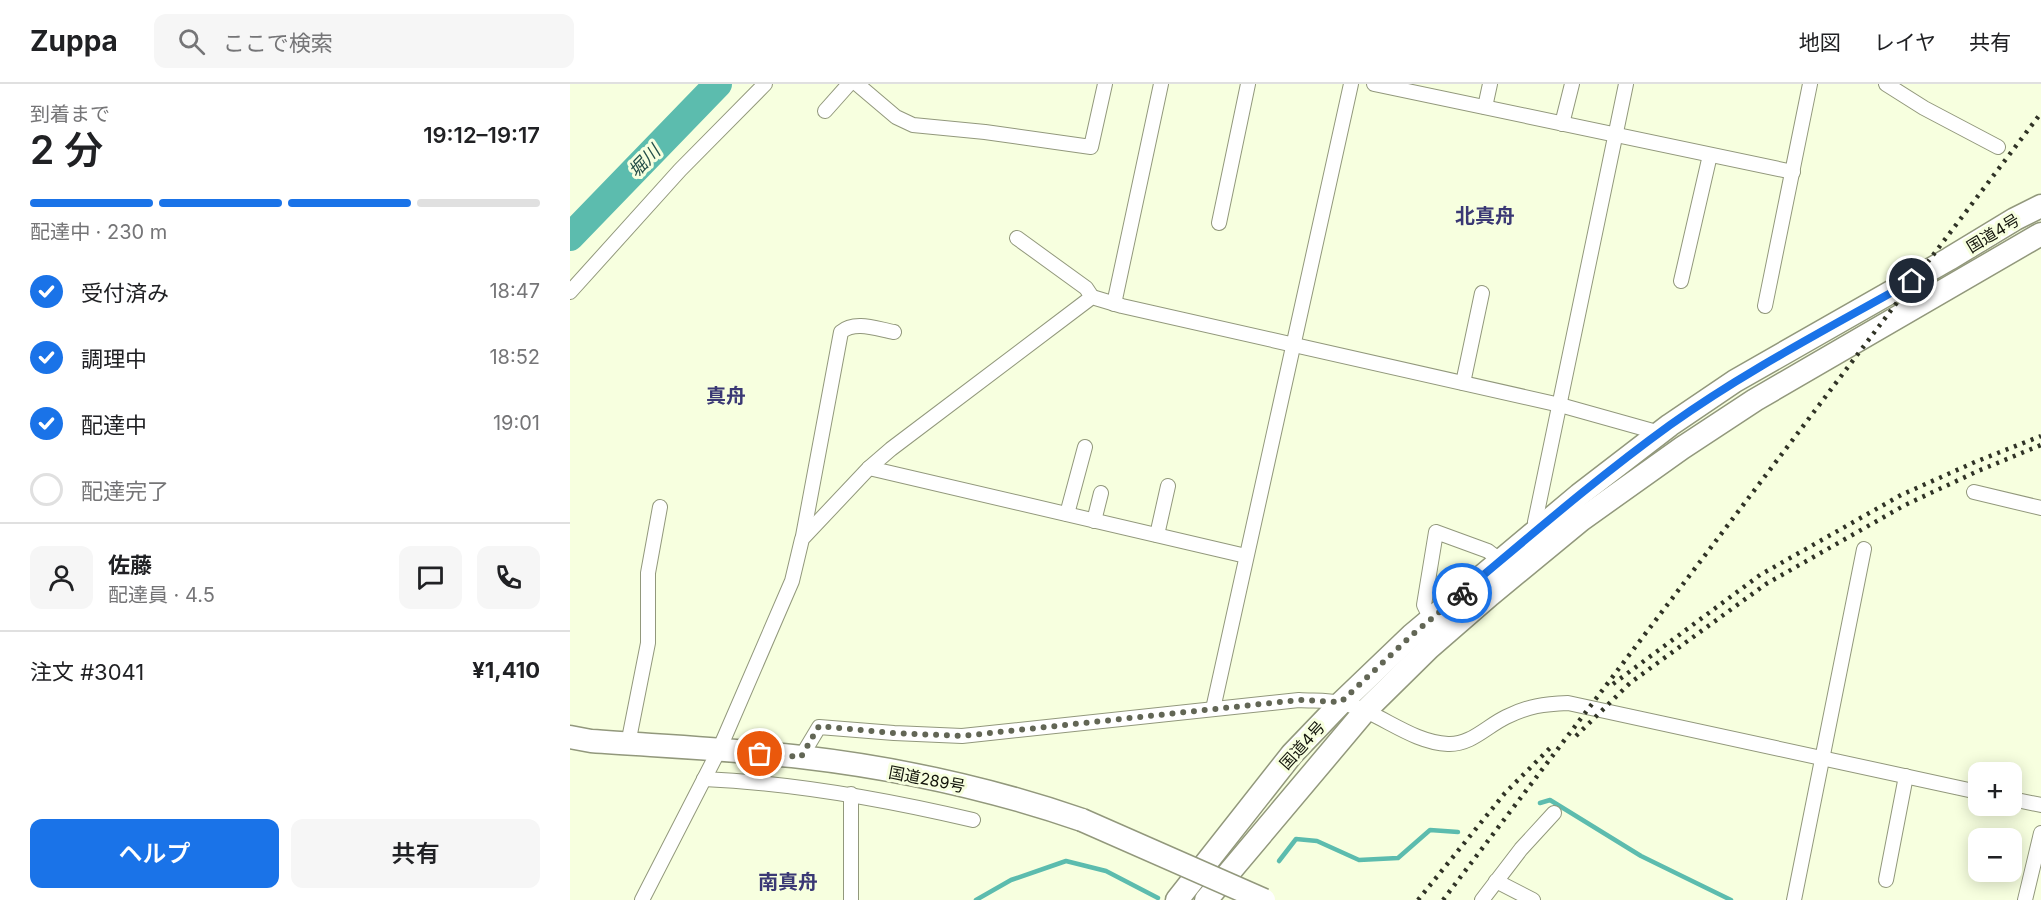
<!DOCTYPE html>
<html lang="ja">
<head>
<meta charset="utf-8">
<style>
	body { margin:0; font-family:Inter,"Noto Sans JP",sans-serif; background:#f6f6f6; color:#202124; height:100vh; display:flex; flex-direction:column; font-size:22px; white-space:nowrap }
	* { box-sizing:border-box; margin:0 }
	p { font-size:20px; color:#757577 }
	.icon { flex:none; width:33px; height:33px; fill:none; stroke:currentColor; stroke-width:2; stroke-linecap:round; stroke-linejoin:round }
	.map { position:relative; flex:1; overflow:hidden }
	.side { display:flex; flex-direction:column; background:#fff; width:570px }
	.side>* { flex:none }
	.tools { position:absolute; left:1398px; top:678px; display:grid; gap:12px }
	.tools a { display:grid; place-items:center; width:54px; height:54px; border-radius:12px; background:#fff; box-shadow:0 3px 15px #0003; font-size:30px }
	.pin { position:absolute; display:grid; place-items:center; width:51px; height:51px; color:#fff; margin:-26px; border:3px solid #fff; border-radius:50%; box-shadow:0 2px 6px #0007 }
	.courier { position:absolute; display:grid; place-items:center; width:60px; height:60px; margin:-30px; border:4px solid #1a73e8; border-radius:50%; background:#fff; color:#222; box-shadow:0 2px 8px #0007 }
	.summary em { font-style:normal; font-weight:600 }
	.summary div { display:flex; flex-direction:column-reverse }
	.summary { display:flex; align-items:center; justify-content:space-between; height:102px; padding:0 30px }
	h1 { font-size:39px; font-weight:600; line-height:45px }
	.bar { display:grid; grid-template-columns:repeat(4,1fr); gap:9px 6px; align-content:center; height:72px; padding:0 30px }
	.bar i { height:8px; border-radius:4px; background:#e0e0e0 }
	.bar .selected { background:#1a73e8 }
	.bar p { grid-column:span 4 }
	.line { display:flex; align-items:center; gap:15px; padding:0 30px; border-top:2px solid #e0e0e0 }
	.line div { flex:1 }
	.round { display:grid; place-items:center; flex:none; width:63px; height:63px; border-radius:12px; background:#f6f6f6 }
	ol { padding:0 30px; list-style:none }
	li { display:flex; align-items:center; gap:18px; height:66px }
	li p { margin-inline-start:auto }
	li .icon { padding:6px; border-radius:50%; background:#1a73e8; color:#fff; stroke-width:4 }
	li:last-child { color:#757577 }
	li i { width:33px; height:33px; border:3px solid #e0e0e0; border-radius:50% }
	.action { display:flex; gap:12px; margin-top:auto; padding:12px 30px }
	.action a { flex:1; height:69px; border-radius:12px; background:#1a73e8; color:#fff; font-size:24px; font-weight:600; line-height:69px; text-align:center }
	.action a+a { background:#f6f6f6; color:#202124 }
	header { display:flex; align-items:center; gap:36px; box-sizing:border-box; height:84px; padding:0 30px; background:#fff; border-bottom:2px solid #e0e0e0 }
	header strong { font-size:28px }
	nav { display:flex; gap:33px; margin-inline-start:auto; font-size:21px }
	.search { width:420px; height:54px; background:#f6f6f6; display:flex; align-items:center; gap:15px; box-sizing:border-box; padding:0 21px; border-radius:12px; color:#757577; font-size:22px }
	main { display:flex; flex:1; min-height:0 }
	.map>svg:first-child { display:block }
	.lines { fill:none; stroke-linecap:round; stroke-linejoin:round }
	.stream { stroke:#5cbcae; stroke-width:4.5 }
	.river { stroke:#5cbcae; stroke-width:28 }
	.minor-casing { stroke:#92987c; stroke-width:16 }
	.trunk-casing { stroke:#92987c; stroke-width:25 }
	.minor { stroke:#fff; stroke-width:14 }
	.trunk { stroke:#fff; stroke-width:22 }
	.rail { stroke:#303326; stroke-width:4.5; stroke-dasharray:3 6; stroke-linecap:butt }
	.trunk-bridge-casing { stroke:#92987c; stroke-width:25; stroke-linecap:butt }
	.trunk-bridge { stroke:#fff; stroke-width:22 }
	.done { stroke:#626655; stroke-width:6; stroke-dasharray:0 10.8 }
	.route { stroke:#1a73e8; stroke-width:8 }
	.labels { text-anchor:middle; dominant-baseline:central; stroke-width:6; stroke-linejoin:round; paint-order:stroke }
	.street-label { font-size:16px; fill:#12140a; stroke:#f7ffdf }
	.water-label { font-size:18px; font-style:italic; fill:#244f49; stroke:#f7ffdf }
	.quarter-label { font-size:20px; font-weight:bold; fill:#3a3874; stroke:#f7ffdf }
</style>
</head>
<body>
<header>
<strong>Zuppa</strong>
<div class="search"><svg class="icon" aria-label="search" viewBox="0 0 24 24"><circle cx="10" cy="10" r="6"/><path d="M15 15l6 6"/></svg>ここで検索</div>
<nav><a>地図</a><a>レイヤ</a><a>共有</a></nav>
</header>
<main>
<section class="side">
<div class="summary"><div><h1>2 分</h1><p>到着まで</p></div><em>19:12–19:17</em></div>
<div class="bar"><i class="selected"></i><i class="selected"></i><i class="selected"></i><i></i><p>配達中 · 230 m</p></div>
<ol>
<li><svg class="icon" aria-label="check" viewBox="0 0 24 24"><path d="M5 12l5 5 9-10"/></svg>受付済み<p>18:47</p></li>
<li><svg class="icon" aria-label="check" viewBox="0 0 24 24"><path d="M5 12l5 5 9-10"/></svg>調理中<p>18:52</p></li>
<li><svg class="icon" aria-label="check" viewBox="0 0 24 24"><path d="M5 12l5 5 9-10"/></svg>配達中<p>19:01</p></li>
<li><i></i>配達完了</li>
</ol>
<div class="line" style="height:108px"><a class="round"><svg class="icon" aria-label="person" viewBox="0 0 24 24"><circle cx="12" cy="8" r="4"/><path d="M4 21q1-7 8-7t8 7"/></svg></a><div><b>佐藤</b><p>配達員 · 4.5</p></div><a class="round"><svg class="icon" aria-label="chat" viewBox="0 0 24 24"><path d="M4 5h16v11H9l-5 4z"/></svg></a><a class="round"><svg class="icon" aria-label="phone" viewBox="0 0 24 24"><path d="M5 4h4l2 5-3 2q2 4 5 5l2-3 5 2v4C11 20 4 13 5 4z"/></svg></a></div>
<div class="line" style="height:78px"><div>注文 #3041</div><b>¥1,410</b></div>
<div class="action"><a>ヘルプ</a><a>共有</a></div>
</section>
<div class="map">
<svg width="1471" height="816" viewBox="0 0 1471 816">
	<rect width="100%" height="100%" fill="#f7ffdf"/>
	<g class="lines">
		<!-- stream -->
		<g class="stream">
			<path d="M970 719 980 716 1071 772 1161 816"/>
			<path d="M709 777 726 755 747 757 789 776 828 774 860 746 888 748"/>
			<path d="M406 816 441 796 496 777 536 787 588 814"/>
		</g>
		<!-- river -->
		<path class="river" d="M0 153 148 0"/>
		<defs>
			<g id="minor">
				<path d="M287 0 326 33 343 41 415 48 521 63 535 0"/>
				<path d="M804 0 1223 88"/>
				<path d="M1316 0 1354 24 1428 63"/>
				<path d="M915 23 920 0"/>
				<path d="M255 27 279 0"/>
				<path d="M992 40 1002 0"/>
				<path d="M649 139 678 0"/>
				<path d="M447 154 516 204 522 213"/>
				<path d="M1111 197 1140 71"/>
				<path d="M0 208 110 86 195 0"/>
				<path d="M544 220 591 0"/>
				<path d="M1195 222 1240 0"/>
				<path d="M893 299 912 209"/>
				<path d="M299 384 676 472"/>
				<path d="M1404 408 1471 424"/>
				<path d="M497 430 515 363"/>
				<path d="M524 437 531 409"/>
				<path d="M969 445 965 438 1056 0"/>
				<path d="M587 451 598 402"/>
				<path d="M233 452 271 248C285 236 307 245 324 248"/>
				<path d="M861 535 854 521 866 448 918 467 931 477"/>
				<path d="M643 625 781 0"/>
				<path d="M58 660 78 559V489L90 423"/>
				<path d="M231 673 249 643 324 649 392 652 729 616C743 617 758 616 771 619 808 626 839 658 878 660 901 661 917 642 936 633 958 622 974 620 998 619L1408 708"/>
				<path d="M134 695C226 699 314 715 403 736"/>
				<path d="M281 710V816"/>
				<path d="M1442 715 1471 721"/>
				<path d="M1316 796 1336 692"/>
				<path d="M926 797 963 816"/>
				<path d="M72 816 149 666 222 497 232 455 299 384 321 365 522 213 552 222 990 321 1090 349"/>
				<path d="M912 816 951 765 984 729"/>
				<path d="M1224 816 1294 465"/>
				<path d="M1455 816 1471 749"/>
			</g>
			<g id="trunk">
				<path d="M0 653 21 657C91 662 161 665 231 673 326 684 422 705 512 736"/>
				<path d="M607 816 722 670 771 619 842 551 1009 411 1100 341 1165 297 1379 175 1445 135 1471 122"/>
				<path d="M636 816 795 627 859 564 920 511 1011 436 1112 364 1185 316 1471 150"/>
			</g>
		</defs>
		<!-- minor casing -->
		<use href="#minor" class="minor-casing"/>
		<!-- trunk casing -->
		<use href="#trunk" class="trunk-casing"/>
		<!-- minor -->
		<use href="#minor" class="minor"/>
		<!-- trunk -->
		<use href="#trunk" class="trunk"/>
		<!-- rail -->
		<g class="rail">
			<path d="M1043 600 1190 491 1331 411 1405 378 1471 352"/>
			<path d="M1006 652 1060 599 1196 500 1335 421 1408 387 1471 361"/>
			<path d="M848 816 935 709 980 664"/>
			<path d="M873 816 1471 29"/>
		</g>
		<defs>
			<path id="trunk-bridge" d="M512 736 694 816"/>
		</defs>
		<!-- trunk-bridge casing -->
		<use href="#trunk-bridge" class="trunk-bridge-casing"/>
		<!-- trunk-bridge -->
		<use href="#trunk-bridge" class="trunk-bridge"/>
	</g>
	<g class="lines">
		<!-- done -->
		<path class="done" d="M190 670 231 673 249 642 324 649 392 652 729 616 771 618 842 551 892 509"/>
		<!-- route -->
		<path class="route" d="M892 509C960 452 1028 393 1100 341 1177 286 1261 243 1342 197"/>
	</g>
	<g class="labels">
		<!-- street labels -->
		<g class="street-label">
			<text transform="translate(1423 149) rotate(-31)">国道4号</text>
			<text transform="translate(732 661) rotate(-48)">国道4号</text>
			<text transform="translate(357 695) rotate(11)">国道289号</text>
		</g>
		<!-- water labels -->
		<g class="water-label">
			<text transform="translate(74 77) rotate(-46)">堀川</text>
		</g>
		<!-- quarter labels -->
		<g class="quarter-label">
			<text x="915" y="132">北真舟</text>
			<text x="156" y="312">真舟</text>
			<text x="218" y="798">南真舟</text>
		</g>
	</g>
</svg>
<div class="tools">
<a>+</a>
<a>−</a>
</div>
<div class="pin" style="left:190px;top:670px;background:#ea580c"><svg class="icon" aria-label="bag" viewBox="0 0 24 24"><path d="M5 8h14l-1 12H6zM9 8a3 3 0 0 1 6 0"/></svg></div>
<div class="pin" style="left:1342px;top:197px;background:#1f2937"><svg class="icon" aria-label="home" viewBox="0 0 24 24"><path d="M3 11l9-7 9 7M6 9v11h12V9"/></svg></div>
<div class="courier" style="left:892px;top:509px"><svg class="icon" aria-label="bike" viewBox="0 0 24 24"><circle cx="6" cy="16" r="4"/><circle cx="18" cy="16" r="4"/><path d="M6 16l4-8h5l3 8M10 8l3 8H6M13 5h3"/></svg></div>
</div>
</main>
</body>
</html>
